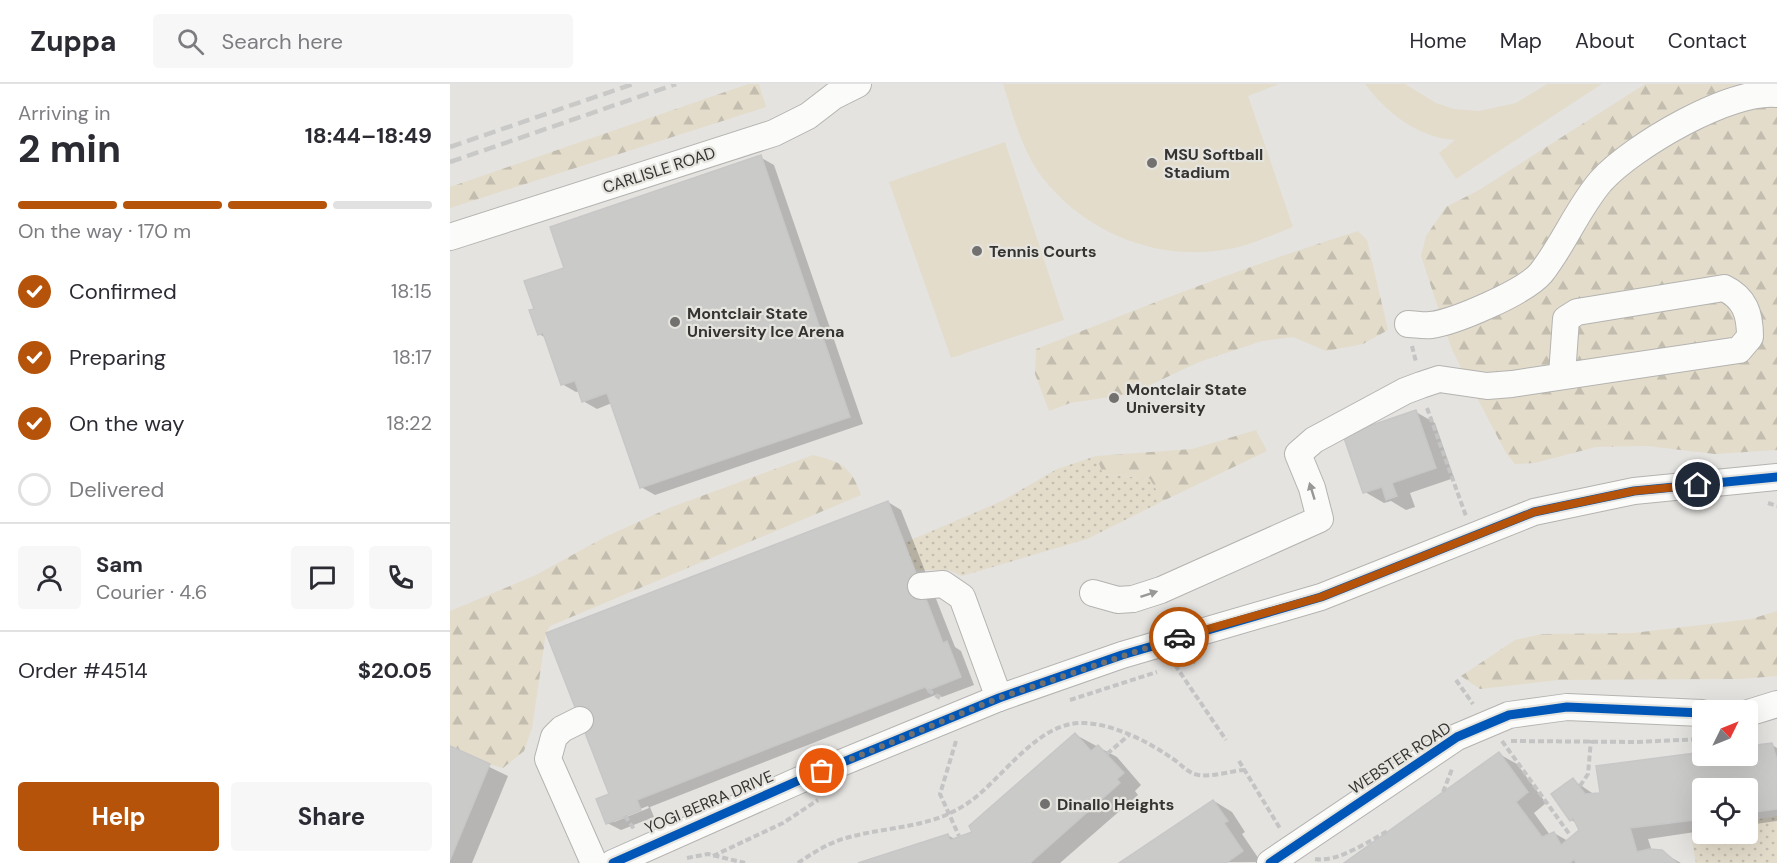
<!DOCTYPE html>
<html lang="en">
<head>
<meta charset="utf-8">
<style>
	body { margin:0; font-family:"DM Sans",sans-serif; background:#f7f7f7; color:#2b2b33; height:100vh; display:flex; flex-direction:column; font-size:22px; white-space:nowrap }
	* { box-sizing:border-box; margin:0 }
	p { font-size:20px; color:#7c7c81 }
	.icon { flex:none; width:33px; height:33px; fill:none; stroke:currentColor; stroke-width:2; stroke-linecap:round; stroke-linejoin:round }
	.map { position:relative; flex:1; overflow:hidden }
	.drawer { display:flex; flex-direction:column; background:#fff; width:450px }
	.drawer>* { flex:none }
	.needle { width:39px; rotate:47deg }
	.controls { position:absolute; left:1242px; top:616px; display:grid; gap:12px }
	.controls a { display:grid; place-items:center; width:66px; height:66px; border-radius:6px; background:#fff; box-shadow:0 6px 24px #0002; font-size:30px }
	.pin { position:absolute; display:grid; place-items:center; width:51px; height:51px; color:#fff; margin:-26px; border:3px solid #fff; border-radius:50%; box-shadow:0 2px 6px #0007 }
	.courier { position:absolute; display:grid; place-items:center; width:60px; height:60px; margin:-30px; border:4px solid #b45309; border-radius:50%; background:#fff; color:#222; box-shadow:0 2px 8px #0007 }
	.summary em { font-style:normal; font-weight:700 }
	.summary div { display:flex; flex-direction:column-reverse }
	.summary { display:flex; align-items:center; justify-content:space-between; height:102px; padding:0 18px }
	h1 { font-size:39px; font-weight:700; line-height:45px }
	.bar { display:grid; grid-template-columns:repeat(4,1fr); gap:9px 6px; align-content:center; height:72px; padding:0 18px }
	.bar i { height:8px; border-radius:4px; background:#e1e1e2 }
	.bar .current { background:#b45309 }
	.bar p { grid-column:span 4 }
	.line { display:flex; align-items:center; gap:15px; padding:0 18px; border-top:2px solid #e1e1e2 }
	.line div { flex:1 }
	.round { display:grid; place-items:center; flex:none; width:63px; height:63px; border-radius:6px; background:#f7f7f7 }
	ol { padding:0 18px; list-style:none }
	li { display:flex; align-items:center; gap:18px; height:66px }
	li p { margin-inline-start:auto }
	li .icon { padding:6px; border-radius:50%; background:#b45309; color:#fff; stroke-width:4 }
	li:last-child { color:#7c7c81 }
	li i { width:33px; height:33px; border:3px solid #e1e1e2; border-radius:50% }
	.action { display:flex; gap:12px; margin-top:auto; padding:12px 18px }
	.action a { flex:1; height:69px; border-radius:6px; background:#b45309; color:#fff; font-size:24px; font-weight:700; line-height:69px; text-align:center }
	.action a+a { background:#f7f7f7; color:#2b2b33 }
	header { display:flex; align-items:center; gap:36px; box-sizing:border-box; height:84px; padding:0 30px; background:#fff; border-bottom:2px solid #e1e1e2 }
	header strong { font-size:28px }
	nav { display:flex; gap:33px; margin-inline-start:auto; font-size:21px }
	.search { width:420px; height:54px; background:#f7f7f7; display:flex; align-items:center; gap:15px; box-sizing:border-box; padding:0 21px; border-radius:6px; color:#7c7c81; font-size:22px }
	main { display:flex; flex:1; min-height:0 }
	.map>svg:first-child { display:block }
	.grass { fill:url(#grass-dots) }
	.forest { fill:url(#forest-firs) }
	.garden { fill:#e3dccb }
	.shadow { fill:#0003; fill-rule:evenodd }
	.building { fill:#cacac9; stroke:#c8c7c7; stroke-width:1.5 }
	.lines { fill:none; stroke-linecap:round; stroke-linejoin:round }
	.minor-casing { stroke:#b4b3b0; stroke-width:28 }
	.path { stroke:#c4c4c4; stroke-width:4; stroke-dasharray:6 3; stroke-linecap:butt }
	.minor { stroke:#fbfbfa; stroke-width:26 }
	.rail { stroke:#c9c9c8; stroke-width:4.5; stroke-dasharray:12 6; stroke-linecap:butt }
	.cycleway-casing { stroke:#e6e4de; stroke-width:13 }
	.cycleway { stroke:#0057b8; stroke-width:9 }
	.oneway { fill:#989896 }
	.done { stroke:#72716f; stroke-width:6; stroke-dasharray:0 10.8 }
	.route { stroke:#b45309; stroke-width:8 }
	.poi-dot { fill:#72716f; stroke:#e6e4de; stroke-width:2 }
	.labels { text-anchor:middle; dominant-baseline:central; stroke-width:4.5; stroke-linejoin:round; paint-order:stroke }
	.poi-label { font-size:16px; font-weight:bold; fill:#353432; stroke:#e6e4de; text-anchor:start }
	.street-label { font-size:16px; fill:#353432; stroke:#e6e4de }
</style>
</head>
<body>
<header>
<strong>Zuppa</strong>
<div class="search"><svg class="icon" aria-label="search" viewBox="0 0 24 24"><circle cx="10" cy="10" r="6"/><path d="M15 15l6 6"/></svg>Search here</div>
<nav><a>Home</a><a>Map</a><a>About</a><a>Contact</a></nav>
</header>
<main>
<section class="drawer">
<div class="summary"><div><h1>2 min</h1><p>Arriving in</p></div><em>18:44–18:49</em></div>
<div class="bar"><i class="current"></i><i class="current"></i><i class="current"></i><i></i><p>On the way · 170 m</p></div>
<ol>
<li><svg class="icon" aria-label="check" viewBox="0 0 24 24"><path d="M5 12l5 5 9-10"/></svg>Confirmed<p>18:15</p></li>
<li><svg class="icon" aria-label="check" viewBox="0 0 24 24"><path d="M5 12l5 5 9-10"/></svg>Preparing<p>18:17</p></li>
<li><svg class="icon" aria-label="check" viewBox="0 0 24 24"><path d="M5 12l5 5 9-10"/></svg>On the way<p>18:22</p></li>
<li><i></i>Delivered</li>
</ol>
<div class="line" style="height:108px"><a class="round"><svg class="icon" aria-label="person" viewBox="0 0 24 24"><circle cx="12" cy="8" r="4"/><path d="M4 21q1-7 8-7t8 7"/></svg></a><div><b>Sam</b><p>Courier · 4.6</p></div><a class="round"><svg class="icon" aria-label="chat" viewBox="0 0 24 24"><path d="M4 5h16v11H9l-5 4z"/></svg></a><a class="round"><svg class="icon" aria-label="phone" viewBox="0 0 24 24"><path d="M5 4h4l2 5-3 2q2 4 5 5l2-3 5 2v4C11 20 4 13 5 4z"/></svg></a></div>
<div class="line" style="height:78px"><div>Order #4514</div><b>$20.05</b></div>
<div class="action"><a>Help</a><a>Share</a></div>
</section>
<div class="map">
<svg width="1327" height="779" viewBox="0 0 1327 779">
	<defs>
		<pattern id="grass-dots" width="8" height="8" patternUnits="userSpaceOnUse" patternTransform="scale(1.5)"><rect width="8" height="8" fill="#e3dccb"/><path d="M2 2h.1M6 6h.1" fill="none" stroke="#c3bdaf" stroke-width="1.8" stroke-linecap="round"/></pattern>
		<pattern id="forest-firs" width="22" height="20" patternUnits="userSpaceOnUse" patternTransform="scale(1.5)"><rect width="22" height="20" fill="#e3dccb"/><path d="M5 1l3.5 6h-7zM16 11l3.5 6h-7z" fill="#c3bdaf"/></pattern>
	</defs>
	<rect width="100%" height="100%" fill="#e4e3e0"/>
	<!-- grass -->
	<g class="grass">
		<path d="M646 372 653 390 700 395 713 417 637 455 512 492 499 486H465L454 459 552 417 607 385Z"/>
		<path d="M1327 732V779H1246L1240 746 1252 744V750H1298V737Z"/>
	</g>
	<!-- forest -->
	<g class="forest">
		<path d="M298 0H309L316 23 0 124V103Z"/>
		<path d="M1195 0H1327V366L1265 370 1197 362 1146 363 1085 379 1065 380 1056 369 1002 266 971 172 976 152 996 123 1029 106Z"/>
		<path d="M908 147 917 156 938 246 913 260 876 267 843 253 812 257 749 278 681 310 620 319 599 327 585 290 586 265C692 223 799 181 908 147Z"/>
		<path d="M806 346 817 367 713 417 700 395 653 390 646 372 742 365Z"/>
		<path d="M363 371C391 378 401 382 411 411L100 542 96 549 82 644 74 667 53 684 0 670V527L86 491 155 453 219 424Z"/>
		<path d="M1327 527V592L1290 595 1108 596 1030 605 1011 592 1065 556 1092 550 1183 549 1301 535Z"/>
	</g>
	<!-- garden -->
	<g class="garden">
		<path d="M553 0H829L798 12 843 143C827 149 812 156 796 161 721 183 639 154 592 93 572 67 563 31 553 0Z"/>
		<path d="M915 0H955L986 19 1004 25 1029 27 1066 19 1097 0H1152L1006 95 989 69 1005 56C968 54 936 28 915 0Z"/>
		<path d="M555 58 614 236 501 274 439 98Z"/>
	</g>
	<!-- shadow -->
	<g class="shadow">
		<path d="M310 73 324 81 413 340 205 411 191 403 162 319 147 325 133 317 130 307 126 308 112 300 96 254 89 250 86 226 116 185Z"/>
		<path d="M966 328 985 339 1004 394 960 409 965 423 956 426 941 417 934 419 915 408Z"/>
		<path d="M438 418 451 426 505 563 511 567 524 601 492 613 488 610 200 723 204 733 171 746 157 739 161 711ZM198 722 199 724 164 738V735Z"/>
		<path d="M626 651 667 673 691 701 685 707 688 711 610 779H413L497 751 505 755 524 749Z"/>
		<path d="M1322 661 1327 664V737L1298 741V705H1252V747L1198 755 1202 767 1211 768 1231 779H897L1049 670 1067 680 1096 719 1084 729 1100 751 1104 749 1118 757 1131 746 1128 740 1121 736 1123 696 1145 711 1152 710 1147 683 1252 670V672H1298V664Z"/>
		<path d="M0 664 58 692 22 779H0Z"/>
		<path d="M764 717 782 728 795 748 792 750 811 778 671 779Z"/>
	</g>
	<!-- building -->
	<g class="building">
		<path d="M311 71 400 333 190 404 157 309 132 318 125 297 111 301 93 249 88 251 79 226 84 225 74 197 114 184 100 143Z"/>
		<path d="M966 326 986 384 942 399 947 412 936 416 932 403 913 409 893 351Z"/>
		<path d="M438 417 493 559 497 557 511 593 478 606 475 603 187 716 191 726 156 740 146 715 159 710 96 549Z"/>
		<path d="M625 649 641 667 648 661 674 689 667 695 670 699 580 779H408L498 750 500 756 522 748 519 742Z"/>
		<path d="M1322 659 1327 676V725L1298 729V705H1252V735L1180 744 1187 768 1199 765 1212 766 1227 779H1126L1124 775 1120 779H894L1049 668 1078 708 1066 718 1092 753 1104 748 1111 761 1129 746 1123 734 1120 737 1101 710 1123 694 1135 710 1150 709 1146 682 1252 668V672H1298V662Z"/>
		<path d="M0 662 40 680 0 776Z"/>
		<path d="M763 716 778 737 774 739 793 767 776 779H669Z"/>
	</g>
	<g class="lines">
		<defs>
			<g id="minor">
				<path d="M0 153 324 49 358 32 384 12 408 0"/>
				<path d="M958 240C965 240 973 242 981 241 1005 238 1075 208 1091 189 1114 160 1127 125 1151 97 1183 62 1280 5 1327 10"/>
				<path d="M471 502 493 500 512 513 549 614"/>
				<path d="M643 509 668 516 683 515 711 506 870 435 862 404 848 370 864 356 955 307 971 301 989 295 1037 302 1062 300 1289 266 1300 253C1300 230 1295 214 1274 204L1127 228 1116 235 1112 291"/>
				<path d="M1298 629 1327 620"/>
				<path d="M130 636 112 645 104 653 98 675 144 779"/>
				<path d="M163 779 352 695 549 614 672 571 871 513 1084 428 1184 407 1327 393"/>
				<path d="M820 779 1007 653 1059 631 1117 623 1252 629"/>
			</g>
		</defs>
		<!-- minor casing -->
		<use href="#minor" class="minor-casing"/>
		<!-- path -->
		<g class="path">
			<path d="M962 262 966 278"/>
			<path d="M977 324 1016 432"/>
			<path d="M1318 419 1327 422"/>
			<path d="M734 579 745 578"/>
			<path d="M725 581 776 656"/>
			<path d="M1006 596 1023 620"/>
			<path d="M478 606 490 614"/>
			<path d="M620 616 707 588"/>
			<path d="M506 657 490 710 509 752"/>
			<path d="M1052 657 1120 751"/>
			<path d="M1061 657 1186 658 1252 655"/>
			<path d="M657 670 679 651"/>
			<path d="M789 677 831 746"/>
			<path d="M1130 702 1138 690 1141 656"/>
			<path d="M993 708 1002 685"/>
			<path d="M175 732 184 745"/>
			<path d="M263 772 333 739 368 716"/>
			<path d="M237 774 258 770 295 779"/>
			<path d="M865 775C887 779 919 757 938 747"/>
			<path d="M348 779C363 769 378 759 396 754 438 742 480 745 518 719 553 695 588 636 635 639 667 641 701 659 726 677 735 684 738 689 749 691 763 693 781 687 794 686"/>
		</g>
		<!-- minor -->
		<use href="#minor" class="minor"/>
		<!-- rail -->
		<g class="rail">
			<path d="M0 63 183 0"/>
			<path d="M0 78 226 0"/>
		</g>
		<defs>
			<g id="cycleway">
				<path d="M163 779 352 695 549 614 672 571 871 513 1084 428 1184 407 1327 393"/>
				<path d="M820 779 1007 653 1059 631 1117 623 1252 629"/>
			</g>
		</defs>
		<!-- cycleway casing -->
		<use href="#cycleway" class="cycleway-casing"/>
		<!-- cycleway -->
		<use href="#cycleway" class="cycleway"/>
	</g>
	<!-- one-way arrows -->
	<defs><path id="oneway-solid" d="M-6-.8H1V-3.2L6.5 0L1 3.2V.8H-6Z" transform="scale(1.5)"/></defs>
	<g class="oneway">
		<use href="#oneway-solid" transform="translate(862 407) rotate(-107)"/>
		<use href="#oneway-solid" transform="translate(699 510) rotate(-18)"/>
	</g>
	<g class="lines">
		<!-- done -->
		<path class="done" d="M372 687 549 614 729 553"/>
		<!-- route -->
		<path class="route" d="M729 553 871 513 1084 428 1184 407 1248 401"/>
	</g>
	<!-- markers -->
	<g class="poi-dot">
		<circle cx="702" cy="79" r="6"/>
		<circle cx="527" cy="167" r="6"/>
		<circle cx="225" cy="238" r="6"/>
		<circle cx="664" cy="314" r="6"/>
		<circle cx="595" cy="720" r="6"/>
	</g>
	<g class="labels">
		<!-- poi labels -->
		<g class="poi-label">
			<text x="714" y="70">MSU Softball<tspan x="714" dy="18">Stadium</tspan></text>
			<text x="539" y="167">Tennis Courts</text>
			<text x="237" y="229">Montclair State<tspan x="237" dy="18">University Ice Arena</tspan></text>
			<text x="676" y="305">Montclair State<tspan x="676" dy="18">University</tspan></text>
			<text x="607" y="720">Dinallo Heights</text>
		</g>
		<!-- street labels -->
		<g class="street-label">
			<text transform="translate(209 86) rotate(-18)">CARLISLE ROAD</text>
			<text transform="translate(950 674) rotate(-33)">WEBSTER ROAD</text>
			<text transform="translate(259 718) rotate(-23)">YOGI BERRA DRIVE</text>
		</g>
	</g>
</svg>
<div class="controls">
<a><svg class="needle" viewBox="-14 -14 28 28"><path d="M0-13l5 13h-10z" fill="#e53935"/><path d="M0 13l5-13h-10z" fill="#7c7c81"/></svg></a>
<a><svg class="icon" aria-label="locate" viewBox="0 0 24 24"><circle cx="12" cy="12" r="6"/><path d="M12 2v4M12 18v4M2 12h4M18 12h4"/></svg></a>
</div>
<div class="pin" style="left:372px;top:687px;background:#ea580c"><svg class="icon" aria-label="bag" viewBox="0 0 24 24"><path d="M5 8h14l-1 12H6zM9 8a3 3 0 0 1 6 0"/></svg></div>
<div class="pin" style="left:1248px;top:401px;background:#1f2937"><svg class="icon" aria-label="home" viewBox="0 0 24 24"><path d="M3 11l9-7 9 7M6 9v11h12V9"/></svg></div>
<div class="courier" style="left:729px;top:553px"><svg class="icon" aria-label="car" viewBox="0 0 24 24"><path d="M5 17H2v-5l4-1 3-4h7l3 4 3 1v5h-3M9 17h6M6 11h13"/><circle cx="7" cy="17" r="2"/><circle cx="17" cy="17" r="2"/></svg></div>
</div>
</main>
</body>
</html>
